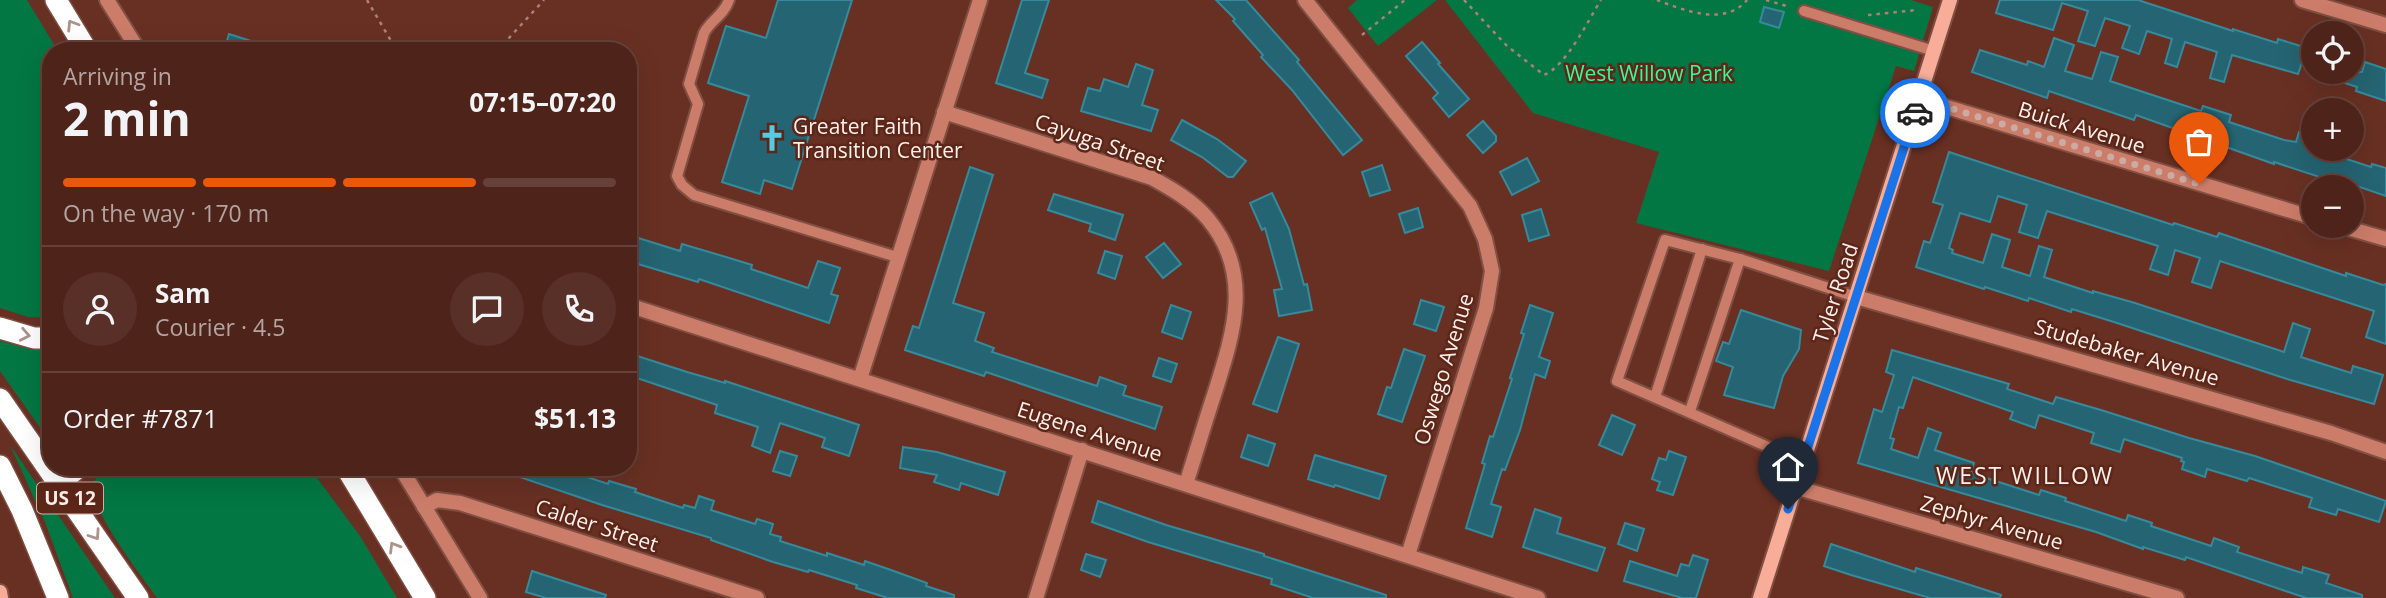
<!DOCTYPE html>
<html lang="en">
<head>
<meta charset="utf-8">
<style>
	body { margin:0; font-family:"Open Sans",sans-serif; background:#583027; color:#f1f3f6; height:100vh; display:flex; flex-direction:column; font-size:26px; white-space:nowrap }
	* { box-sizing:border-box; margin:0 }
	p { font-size:23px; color:#b3a4a2 }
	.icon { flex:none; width:38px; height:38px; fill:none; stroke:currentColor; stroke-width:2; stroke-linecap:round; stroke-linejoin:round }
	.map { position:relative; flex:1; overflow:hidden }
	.panel { position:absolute; left:42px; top:42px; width:595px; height:434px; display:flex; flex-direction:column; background:#4e241a; border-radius:28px; box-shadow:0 7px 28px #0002,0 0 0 2px #654139 }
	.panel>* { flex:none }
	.controls { position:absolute; left:2301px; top:21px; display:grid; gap:14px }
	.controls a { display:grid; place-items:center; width:63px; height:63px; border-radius:50%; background:#4e241a; box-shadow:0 7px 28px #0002,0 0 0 2px #654139; font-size:35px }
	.pin { position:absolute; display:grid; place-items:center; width:60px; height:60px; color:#fff; margin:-72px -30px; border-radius:50% 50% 50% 0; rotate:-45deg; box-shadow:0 0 7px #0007 }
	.pin .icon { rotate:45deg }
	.courier { position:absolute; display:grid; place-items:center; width:70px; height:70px; margin:-35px; border:5px solid #1a73e8; border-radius:50%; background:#fff; color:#222; box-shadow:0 2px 9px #0007 }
	.head em { font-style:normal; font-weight:700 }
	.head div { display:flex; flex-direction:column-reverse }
	.head { display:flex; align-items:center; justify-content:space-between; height:119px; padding:0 21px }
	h1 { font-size:46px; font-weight:700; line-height:52px }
	.bar { display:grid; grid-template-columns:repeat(4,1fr); gap:10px 7px; align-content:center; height:84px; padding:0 21px }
	.bar i { height:9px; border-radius:5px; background:#654139 }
	.bar .current { background:#ea580c }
	.bar p { grid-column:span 4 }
	.line { display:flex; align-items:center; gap:18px; padding:0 21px; border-top:2px solid #654139 }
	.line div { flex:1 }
	.round { display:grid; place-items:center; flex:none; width:74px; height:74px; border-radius:37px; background:#583027 }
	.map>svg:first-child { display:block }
	.green { fill:#027743 }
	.building { fill:#256472; stroke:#368a9c; stroke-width:2 }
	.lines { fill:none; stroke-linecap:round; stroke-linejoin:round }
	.lane-casing { stroke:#804f43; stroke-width:14 }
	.street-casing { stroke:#804f43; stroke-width:18 }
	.secondary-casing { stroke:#804f43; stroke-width:18 }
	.highway-casing { stroke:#804f43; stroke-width:24 }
	.path { stroke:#a98279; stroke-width:2.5; stroke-dasharray:3.5 5; stroke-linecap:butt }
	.lane { stroke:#cc7d69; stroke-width:10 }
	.street { stroke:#cc7d69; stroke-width:14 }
	.secondary { stroke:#f8ad99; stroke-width:14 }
	.highway { stroke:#fff; stroke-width:21 }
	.oneway { stroke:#ae928c }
	.done { stroke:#caaca5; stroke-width:7; stroke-dasharray:0 12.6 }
	.route { stroke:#1a73e8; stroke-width:9 }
	.labels { text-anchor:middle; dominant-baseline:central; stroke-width:5; stroke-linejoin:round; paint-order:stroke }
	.shield { fill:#5c2618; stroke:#cdb3ac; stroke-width:2 }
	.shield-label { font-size:19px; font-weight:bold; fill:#feefeb }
	.park-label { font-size:21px; fill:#3af897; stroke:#5c2618 }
	.poi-label { font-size:21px; fill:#feefeb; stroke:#5c2618; text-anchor:start }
	.street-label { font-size:21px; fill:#feefeb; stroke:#5c2618 }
	.neighbourhood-label { font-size:23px; letter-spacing:2px; fill:#feefeb; stroke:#5c2618 }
</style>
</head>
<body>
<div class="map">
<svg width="2386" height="598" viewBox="0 0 2386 598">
	<rect width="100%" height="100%" fill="#683023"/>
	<!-- green -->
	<g class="green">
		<path d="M0 0H27L58 51H51V318L28 317 0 308Z"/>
		<path d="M1357 0H1437L1378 46 1348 8Z"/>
		<path d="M1445 0H1911L1933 7 1914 71 1896 66 1829 271 1636 223 1659 152 1533 113Z"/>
		<path d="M0 341 26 348 51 350V443L0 371Z"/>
		<path d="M10 445 115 598H73L45 522Z"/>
		<path d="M108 467H309L360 536 397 598H157C142 576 88 509 94 484 96 476 102 471 108 467Z"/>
	</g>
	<!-- building -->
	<g class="building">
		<path d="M778 0H852L792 189 764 180 760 194 722 182 749 96 708 83 726 26 766 38Z"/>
		<path d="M1022 0H1049L1025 73 1048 80 1042 98 996 83Z"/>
		<path d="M1216 0H1246L1299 60 1297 62 1362 140 1343 155 1292 90 1261 57 1263 55 1233 21 1235 19Z"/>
		<path d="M2000 0H2138L2233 31V29L2277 43 2278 39 2307 48 2298 74 2232 55 2224 82 2210 78 2217 52 2185 42 2177 67 2165 63 2172 39 2147 31 2139 54 2122 48 2130 26 2105 18 2095 46 2078 41 2088 11 2062 3 2053 30 1996 13Z"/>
		<path d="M1764 7 1784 12 1779 28 1760 22Z"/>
		<path d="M229 34 273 48V51H224Z"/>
		<path d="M2054 38 2074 45 2065 71 2092 79 2101 52 2118 57 2110 81 2201 111 2203 106 2231 115 2229 122 2284 140 2296 142 2299 132 2314 137V149H2326L2325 152 2371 167 2372 164 2386 168V196L2351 184 2350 187 2274 162V164L2136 115 2134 120 2049 91 2047 98 1972 72 1980 50 2027 65 2028 61 2044 67Z"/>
		<path d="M1422 42 1440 63 1438 64 1469 99 1449 117 1433 98 1438 93 1406 56Z"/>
		<path d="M2365 62 2386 69V101L2356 91 2357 87 2317 74V72H2362Z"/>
		<path d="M1136 64 1153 70 1142 105 1158 110 1151 131 1081 111 1088 88 1100 91 1104 79 1128 87Z"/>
		<path d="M1182 120 1217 139 1246 161 1233 177H1228L1202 157 1171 140Z"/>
		<path d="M1483 121 1496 136V141L1483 153 1467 135Z"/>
		<path d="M1949 152 2173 225 2174 223 2217 237 2219 233 2346 276V273L2383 285 2386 284V344L2366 337 2374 311 2220 261 2211 288 2192 282 2200 258 2175 250 2168 275 2150 269 2158 246 2047 211 2038 238 2019 232 2027 205 1998 196 1990 222 1960 213 1949 248 1953 250 1952 253 1983 263 1992 234 2010 240 2002 267 2030 276 2039 246 2052 250 2044 277 2093 293V291L2135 303 2284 352 2293 323 2310 329 2301 357 2351 373 2353 366 2383 375 2374 404 2287 379 2114 322 2072 309 2071 312 2029 298 2028 301 1985 287 1984 289 1916 267 1924 241 1930 243 1943 205 1933 202Z"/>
		<path d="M1527 158 1539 181 1512 195 1500 172Z"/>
		<path d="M1382 165 1390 190 1370 196 1362 172Z"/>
		<path d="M970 167 993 175 953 303 984 313 975 341 994 348 992 352 1097 386 1100 377 1126 386 1123 395 1162 407 1155 429 986 372 984 376 905 350 913 326 919 328Z"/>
		<path d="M1272 193 1289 229 1304 285 1307 284 1312 310 1279 316 1274 290 1282 289 1265 228 1262 230 1250 203Z"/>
		<path d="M1054 194 1123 215 1115 240 1089 231 1091 224 1048 210Z"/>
		<path d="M1418 208 1423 227 1405 233 1399 214Z"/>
		<path d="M1541 209 1549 235 1529 241 1522 215Z"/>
		<path d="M635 237 680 251 682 244 726 257 752 265 751 269 808 288 818 261 840 268 831 294 838 296 829 323 699 279 698 282 628 261Z"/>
		<path d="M1164 243 1181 264 1163 278 1146 257Z"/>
		<path d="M1105 251 1122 256 1115 279 1098 273Z"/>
		<path d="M1421 300 1444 307 1436 331 1414 324Z"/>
		<path d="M1171 305 1191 312 1182 339 1162 332Z"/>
		<path d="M1530 305 1553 313 1539 357 1550 361 1545 378 1535 374 1520 430 1505 470 1502 469 1491 504 1501 507 1492 537 1466 528 1485 464 1482 463 1490 436 1493 437 1512 379 1510 378 1524 334 1521 333Z"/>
		<path d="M1741 310 1801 330 1799 349 1783 376 1774 408 1724 395 1733 367 1716 361 1723 342 1729 344Z"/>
		<path d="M1278 337 1299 344 1277 412 1253 404Z"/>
		<path d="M1404 349 1425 356 1402 422 1378 414 1387 387 1391 388Z"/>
		<path d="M1892 350 2009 384 2007 389 2053 404 2056 397 2101 410 2189 438 2255 456 2386 501 2379 522 2338 509 2336 515 2309 507 2312 498 2249 478 2247 481 2207 469 2205 477 2182 469 2184 462 2181 461 2182 458 2124 439 2120 452 2091 443 2094 433 2039 415 2035 428 2010 419 2013 412 1913 377 1903 408 1899 407 1890 438 1894 439 1891 449 1918 458 1928 428 1941 433 1935 450 1974 463 1971 473 2039 495 2041 490 2066 498 2065 501 2126 521 2128 515 2152 523 2151 526 2211 546 2214 538 2239 547 2237 552 2302 573 2303 567 2329 575 2326 583 2362 595V598H2306L2186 557 2185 560 2143 547V549L2096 532 1858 463 1874 409 1882 412 1894 375 1886 372Z"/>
		<path d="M628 353 687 372 725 383V381L859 425 849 456 822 447 825 438 780 423 770 453 752 446 758 427 715 413 717 405 628 375Z"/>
		<path d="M1159 358 1177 364 1171 382 1153 376Z"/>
		<path d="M1612 415 1635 425 1622 455 1599 445Z"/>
		<path d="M1248 435 1275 444 1268 466 1241 457Z"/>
		<path d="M903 447 937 452 1005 472 998 495 961 483 959 490 934 482 937 475 900 468Z"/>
		<path d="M780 451 797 456 790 476 773 471Z"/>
		<path d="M1669 451 1686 457 1673 495 1657 490 1660 482 1652 479 1659 458 1666 460Z"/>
		<path d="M1315 455 1386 476 1379 499 1335 485 1334 487 1308 479Z"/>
		<path d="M499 467H557L608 484 609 481 636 489 635 492 683 508 684 505 695 508 699 496 714 501 711 510 755 524 757 519 773 524 770 534 781 537 780 541 827 556V553L864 565 865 561 891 570 927 583 926 586 954 595V598H888L856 588 857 585 809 570 808 572 773 562 711 540V538L602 505 499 470Z"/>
		<path d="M1098 501 1166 525 1264 554V556L1386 595V598H1313L1271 584 1272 579 1148 542 1092 522Z"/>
		<path d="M1535 509 1561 518 1557 533 1605 548 1597 571 1523 547Z"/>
		<path d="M1625 523 1644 529 1637 551 1618 544Z"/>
		<path d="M1831 544 1915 572 1916 568 1961 582 2001 595 2000 598H1930L1851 575 1824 566Z"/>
		<path d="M1086 554 1106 560 1100 577 1081 570Z"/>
		<path d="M1693 555 1708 560 1696 598H1682L1624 581 1630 561 1677 576 1681 564 1689 566Z"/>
		<path d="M532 571 606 595 605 598H546L526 592Z"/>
	</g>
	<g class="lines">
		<defs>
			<g id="lane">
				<path d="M729 0C724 15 711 20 704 33L689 84 698 104 677 176 682 185 694 195 897 257"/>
				<path d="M1804 11 1934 51"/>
				<path d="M1655 397 1702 249"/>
				<path d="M1690 411 1740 259"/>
				<path d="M1804 458 1775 450 1617 381 1665 240 1740 259 1856 297"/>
			</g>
			<g id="street">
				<path d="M107 0 139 51"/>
				<path d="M1305 0 1470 206 1485 239 1492 271 1486 308 1408 555"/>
				<path d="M2302 0 2386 25"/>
				<path d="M1920 99 2314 218"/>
				<path d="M944 112 1152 178C1172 189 1193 201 1208 219 1253 273 1234 332 1215 392 1205 422 1196 453 1186 484"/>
				<path d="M2341 226 2386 239"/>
				<path d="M1856 297 2331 433 2386 452"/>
				<path d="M628 305 1538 598"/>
				<path d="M860 379 980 0"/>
				<path d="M400 467 480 598"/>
				<path d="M1795 487 2177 598"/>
				<path d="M424 507 437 500 460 503 757 598"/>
				<path d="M1036 598 1082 450"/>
			</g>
			<g id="secondary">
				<path d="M0 592 1 598"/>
				<path d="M1760 598 1950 0"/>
			</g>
			<g id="highway">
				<path d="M56 0 87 51"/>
				<path d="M0 328 34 338H51"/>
				<path d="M0 399 138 598"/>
				<path d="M0 466 22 510 58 598"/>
				<path d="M346 467 425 598"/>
				<path d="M60 482 79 467"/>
			</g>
		</defs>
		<!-- lane casing -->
		<use href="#lane" class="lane-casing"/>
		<!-- street casing -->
		<use href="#street" class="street-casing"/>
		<!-- secondary casing -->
		<use href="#secondary" class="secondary-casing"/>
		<!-- highway casing -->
		<use href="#highway" class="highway-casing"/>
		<!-- path -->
		<g class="path">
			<path d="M367 0 397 51"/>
			<path d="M1464 0 1507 46 1544 75C1567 65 1587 22 1601 0"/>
			<path d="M1657 0C1683 10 1725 27 1747 0"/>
			<path d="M1766 0 1790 7"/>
			<path d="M1868 15 1917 10"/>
			<path d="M1362 35 1405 0"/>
			<path d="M497 51 544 0"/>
		</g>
		<!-- lane -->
		<use href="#lane" class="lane"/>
		<!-- street -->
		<use href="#street" class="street"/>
		<!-- secondary -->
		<use href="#secondary" class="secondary"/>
		<!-- highway -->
		<use href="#highway" class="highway"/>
	</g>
	<!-- one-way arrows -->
	<defs><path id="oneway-chevron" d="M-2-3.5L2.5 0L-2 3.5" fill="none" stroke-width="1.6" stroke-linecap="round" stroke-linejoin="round" transform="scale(1.75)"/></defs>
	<g class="oneway">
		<use href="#oneway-chevron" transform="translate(72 25) rotate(-122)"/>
		<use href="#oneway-chevron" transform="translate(25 335) rotate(11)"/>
		<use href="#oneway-chevron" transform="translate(95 535) rotate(56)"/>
		<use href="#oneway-chevron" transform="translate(394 547) rotate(-121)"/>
	</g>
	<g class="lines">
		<!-- done -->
		<path class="done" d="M1915 113 1920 99 2199 184"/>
		<!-- route -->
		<path class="route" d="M1788 509 1915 113"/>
	</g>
	<!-- icons -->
	<defs>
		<symbol id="church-bare" viewBox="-9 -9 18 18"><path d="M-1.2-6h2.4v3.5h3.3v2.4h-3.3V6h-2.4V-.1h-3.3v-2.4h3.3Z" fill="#57c9e2" stroke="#5c2618" stroke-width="2.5" paint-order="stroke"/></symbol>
	</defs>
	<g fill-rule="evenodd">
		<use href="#church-bare" x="753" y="119" width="38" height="38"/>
	</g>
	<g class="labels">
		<!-- shield labels -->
		<rect class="shield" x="37" y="482.5" width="66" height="31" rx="5"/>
		<g class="shield-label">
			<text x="70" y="498">US 12</text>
		</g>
		<!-- park labels -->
		<g class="park-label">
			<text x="1649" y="73">West Willow Park</text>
		</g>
		<!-- poi labels -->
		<g class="poi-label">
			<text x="793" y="126">Greater Faith<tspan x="793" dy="24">Transition Center</tspan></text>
		</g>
		<!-- street labels -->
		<g class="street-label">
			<text transform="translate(2082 127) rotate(17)">Buick Avenue</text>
			<text transform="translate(1100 142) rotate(19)">Cayuga Street</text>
			<text transform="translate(1835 293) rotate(-72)">Tyler Road</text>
			<text transform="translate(2127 352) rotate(16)">Studebaker Avenue</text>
			<text transform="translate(1443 369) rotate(-73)">Oswego Avenue</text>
			<text transform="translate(1090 431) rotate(18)">Eugene Avenue</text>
			<text transform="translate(1992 522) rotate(16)">Zephyr Avenue</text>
			<text transform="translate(597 525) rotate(18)">Calder Street</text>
		</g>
		<!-- neighbourhood labels -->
		<g class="neighbourhood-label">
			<text x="2025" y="475">WEST WILLOW</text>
		</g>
	</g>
</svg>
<div class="controls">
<a><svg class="icon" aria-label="locate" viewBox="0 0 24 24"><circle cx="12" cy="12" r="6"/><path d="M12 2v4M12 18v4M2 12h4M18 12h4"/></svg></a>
<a>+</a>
<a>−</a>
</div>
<div class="pin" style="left:2199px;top:184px;background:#ea580c"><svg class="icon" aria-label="bag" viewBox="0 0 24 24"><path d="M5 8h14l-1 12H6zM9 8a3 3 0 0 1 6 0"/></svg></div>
<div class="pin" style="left:1788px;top:509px;background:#1f2937"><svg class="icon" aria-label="home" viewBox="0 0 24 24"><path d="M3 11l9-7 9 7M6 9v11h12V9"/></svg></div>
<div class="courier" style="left:1915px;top:113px"><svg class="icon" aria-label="car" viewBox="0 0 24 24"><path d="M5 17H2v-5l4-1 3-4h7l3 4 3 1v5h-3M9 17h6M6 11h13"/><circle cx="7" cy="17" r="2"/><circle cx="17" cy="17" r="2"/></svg></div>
<section class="panel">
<div class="head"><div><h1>2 min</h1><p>Arriving in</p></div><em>07:15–07:20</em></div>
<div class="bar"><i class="current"></i><i class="current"></i><i class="current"></i><i></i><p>On the way · 170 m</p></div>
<div class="line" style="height:126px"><a class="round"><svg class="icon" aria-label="person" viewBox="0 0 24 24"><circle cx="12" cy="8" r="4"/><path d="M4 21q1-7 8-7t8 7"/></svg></a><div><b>Sam</b><p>Courier · 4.5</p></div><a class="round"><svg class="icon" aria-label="chat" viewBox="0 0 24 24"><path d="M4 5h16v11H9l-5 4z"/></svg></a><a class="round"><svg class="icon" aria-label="phone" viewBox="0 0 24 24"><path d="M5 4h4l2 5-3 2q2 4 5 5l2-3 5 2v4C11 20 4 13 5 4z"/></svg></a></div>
<div class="line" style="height:91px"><div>Order #7871</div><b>$51.13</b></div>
</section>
</div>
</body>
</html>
